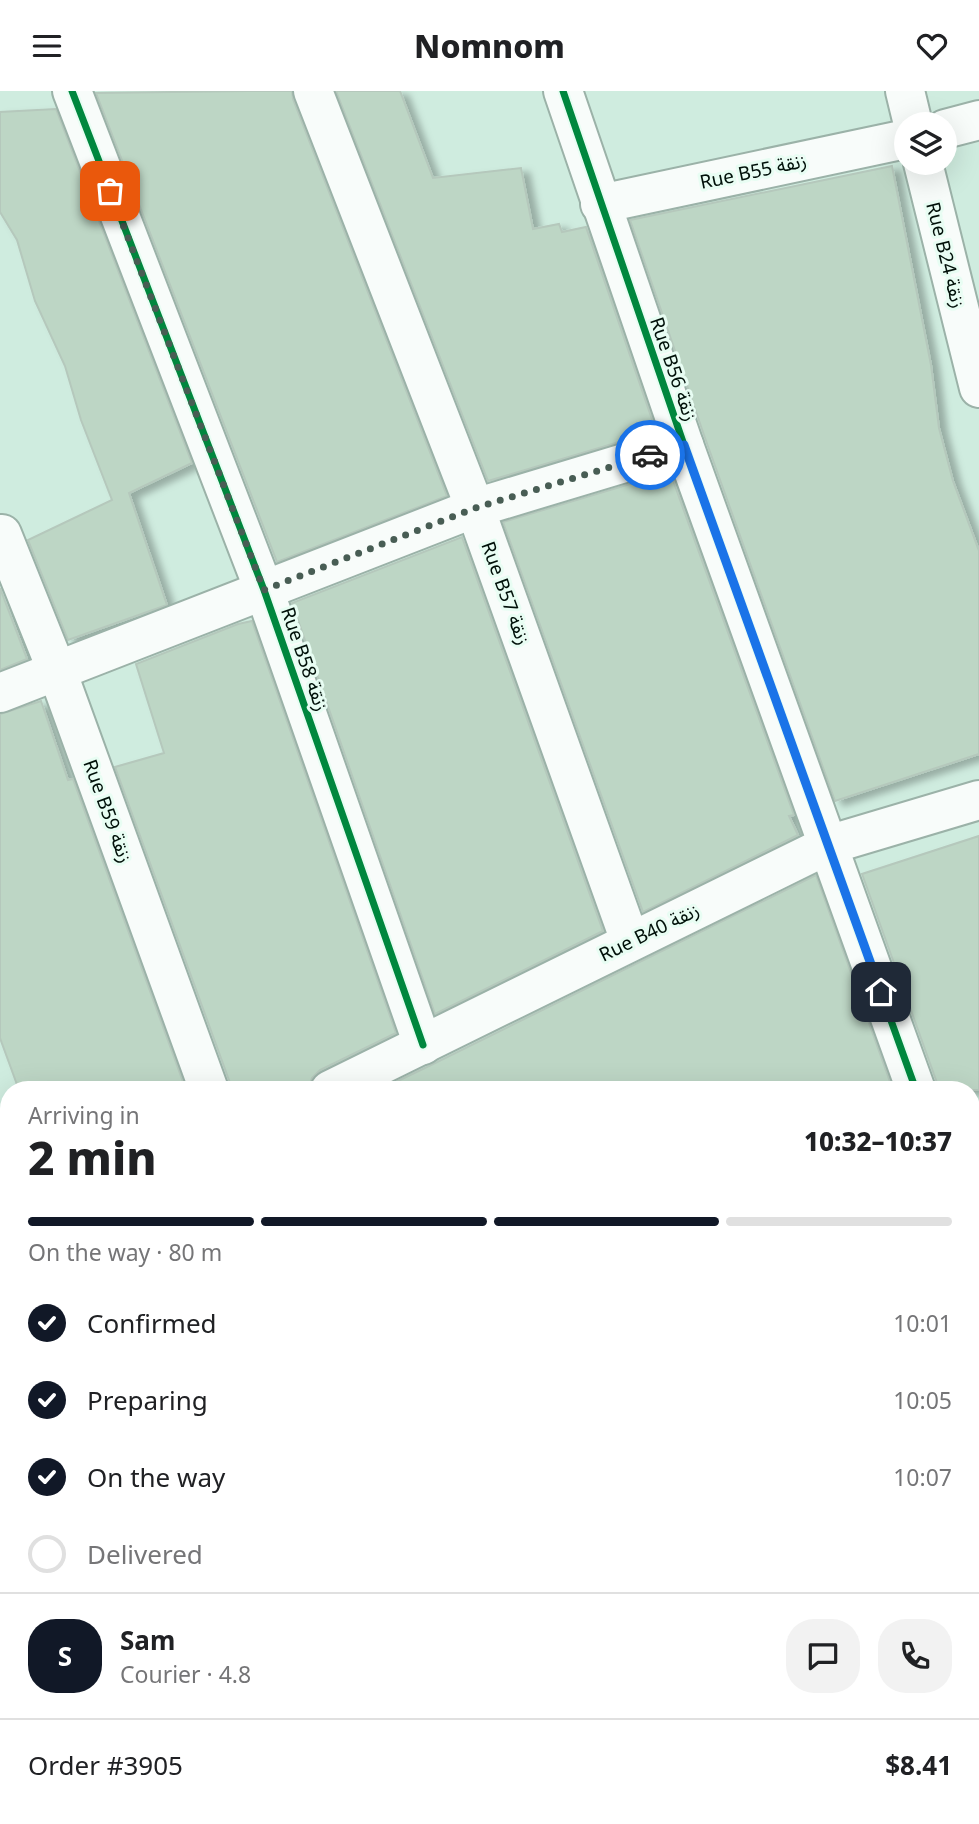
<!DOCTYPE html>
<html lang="en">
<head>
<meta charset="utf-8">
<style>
	body { margin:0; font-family:"Noto Sans","Noto Sans Arabic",sans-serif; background:#f2f2f2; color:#202124; height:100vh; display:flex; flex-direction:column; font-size:26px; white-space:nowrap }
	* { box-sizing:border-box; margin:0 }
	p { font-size:23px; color:#757577 }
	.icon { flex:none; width:38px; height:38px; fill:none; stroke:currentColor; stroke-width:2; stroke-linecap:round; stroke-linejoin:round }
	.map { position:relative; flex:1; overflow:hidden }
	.sheet { position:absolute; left:0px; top:990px; width:980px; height:744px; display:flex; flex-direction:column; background:#fff; border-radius:28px 28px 0 0; box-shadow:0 7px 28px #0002 }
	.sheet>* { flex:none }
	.controls { position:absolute; left:894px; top:21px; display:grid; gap:14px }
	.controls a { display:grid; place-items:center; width:63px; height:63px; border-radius:50%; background:#fff; box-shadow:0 7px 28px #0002; font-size:35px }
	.pin { position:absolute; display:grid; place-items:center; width:60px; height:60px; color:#fff; margin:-30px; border-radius:14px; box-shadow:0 4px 10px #0006 }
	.courier { position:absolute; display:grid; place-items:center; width:70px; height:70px; margin:-35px; border:5px solid #1a73e8; border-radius:50%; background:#fff; color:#222; box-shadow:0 2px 9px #0007 }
	.headline em { font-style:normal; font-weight:800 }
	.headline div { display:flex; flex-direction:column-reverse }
	.headline { display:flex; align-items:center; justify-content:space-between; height:119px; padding:0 28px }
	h1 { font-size:46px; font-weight:800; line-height:52px }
	.bar { display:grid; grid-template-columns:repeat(4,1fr); gap:10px 7px; align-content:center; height:84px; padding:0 28px }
	.bar i { height:9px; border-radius:5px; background:#e0e0e0 }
	.bar .on { background:#111827 }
	.bar p { grid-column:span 4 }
	.line { display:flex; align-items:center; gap:18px; padding:0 28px; border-top:2px solid #e0e0e0 }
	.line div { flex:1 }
	.round { display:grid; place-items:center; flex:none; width:74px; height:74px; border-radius:28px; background:#f2f2f2 }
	ol { padding:0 28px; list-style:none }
	li { display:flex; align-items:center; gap:21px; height:77px }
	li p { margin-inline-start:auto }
	li .icon { padding:7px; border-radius:50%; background:#111827; color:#fff; stroke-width:4 }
	li:last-child { color:#757577 }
	li i { width:38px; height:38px; border:4px solid #e0e0e0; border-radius:50% }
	header { display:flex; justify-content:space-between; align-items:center; height:91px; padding:0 28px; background:#fff; font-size:32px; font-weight:800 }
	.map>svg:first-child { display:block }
	.building { fill:#bdd6c5; stroke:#b5c8bc; stroke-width:2; filter:url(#shadow) }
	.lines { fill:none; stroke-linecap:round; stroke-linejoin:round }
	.street-casing { stroke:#9bb2a8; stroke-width:42 }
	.secondary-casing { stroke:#9bb2a8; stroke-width:42 }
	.street { stroke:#f8fcfa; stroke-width:38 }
	.secondary { stroke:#f8fcfa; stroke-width:38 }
	.cycleway-casing { stroke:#e8fdf3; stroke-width:11 }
	.cycleway { stroke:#00873e; stroke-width:7 }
	.done { stroke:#485d54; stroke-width:7; stroke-dasharray:0 12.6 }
	.route { stroke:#1a73e8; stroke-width:9 }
	.labels { text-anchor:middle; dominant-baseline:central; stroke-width:6; stroke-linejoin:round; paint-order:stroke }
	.street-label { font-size:19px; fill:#001009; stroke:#e8fdf3 }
</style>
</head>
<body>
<header><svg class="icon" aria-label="menu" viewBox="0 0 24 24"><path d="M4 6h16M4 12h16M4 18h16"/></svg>Nomnom<svg class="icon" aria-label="heart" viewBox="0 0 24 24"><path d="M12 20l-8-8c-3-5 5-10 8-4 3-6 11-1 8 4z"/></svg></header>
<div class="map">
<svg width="979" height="1733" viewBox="0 0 979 1733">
	<defs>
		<filter id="shadow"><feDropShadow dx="8" dy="4.5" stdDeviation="3.5" flood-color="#0004"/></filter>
	</defs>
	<rect width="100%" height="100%" fill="#cfecdf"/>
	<!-- building -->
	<g class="building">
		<path d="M249 0H292L293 8 447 405 277 471 96 2Z"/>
		<path d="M336 0H400L433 87 521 77 533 138 559 133 562 141 586 136 656 340 488 390Z"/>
		<path d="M56 18 192 372 129 402 167 514 68 549 28 449 112 409 81 329 65 275 35 210 17 149 0 121V21Z"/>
		<path d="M892 75 931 274 939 337 953 390 979 460V663L835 710 705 347 630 129Z"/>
		<path d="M670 381 794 724 789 725 798 744 643 821 503 431Z"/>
		<path d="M462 446 603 840 435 923 292 512Z"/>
		<path d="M0 497 27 568 0 579Z"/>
		<path d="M252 530 396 942 320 979 312 987 308 999H230V992L115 676 164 662 136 573 238 533Z"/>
		<path d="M41 610 68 689 73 688 186 999H19L0 947V623Z"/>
		<path d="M979 745V999H937V992L862 783Z"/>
		<path d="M816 784 893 999H379L431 974Z"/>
	</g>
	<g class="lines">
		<defs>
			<g id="street">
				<path d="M72 0 264 499 423 954"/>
				<path d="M313 0 475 417 630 850"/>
				<path d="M563 0 684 354 916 999"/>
				<path d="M905 0 913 33"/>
				<path d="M945 38 979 29"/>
				<path d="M923 72 979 297"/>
				<path d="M600 113 906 48"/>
				<path d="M2 443 57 580 209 999"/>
				<path d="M0 602 475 417 684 354"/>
				<path d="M330 999 828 754 979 709"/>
				<path d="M971 1146 979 1167"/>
				<path d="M971 1306 979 1304"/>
				<path d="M0 1664 9 1663"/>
				<path d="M971 1713 979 1710"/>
				<path d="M915 1733 936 1726"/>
			</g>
			<g id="secondary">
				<path d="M0 1144 9 1170"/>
				<path d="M88 1726 89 1733"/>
			</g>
		</defs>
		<!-- street casing -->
		<use href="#street" class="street-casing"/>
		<!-- secondary casing -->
		<use href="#secondary" class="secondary-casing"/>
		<!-- street -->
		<use href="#street" class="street"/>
		<!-- secondary -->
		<use href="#secondary" class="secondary"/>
		<defs>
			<g id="cycleway">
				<path d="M72 0 264 499 423 954"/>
				<path d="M563 0 684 354 916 999"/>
			</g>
		</defs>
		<!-- cycleway casing -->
		<use href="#cycleway" class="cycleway-casing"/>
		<!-- cycleway -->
		<use href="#cycleway" class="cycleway"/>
	</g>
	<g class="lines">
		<!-- done -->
		<path class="done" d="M110 100 264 499 475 417 650 364"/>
		<!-- route -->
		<path class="route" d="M650 364 684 354 881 901"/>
	</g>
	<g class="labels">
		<!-- street labels -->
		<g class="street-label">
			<text transform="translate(753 80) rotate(-12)">Rue B55 زنقة</text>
			<text transform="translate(946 164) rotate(76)">Rue B24 زنقة</text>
			<text transform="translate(674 278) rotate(71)">Rue B56 زنقة</text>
			<text transform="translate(506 502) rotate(70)">Rue B57 زنقة</text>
			<text transform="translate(305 568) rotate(71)">Rue B58 زنقة</text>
			<text transform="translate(108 720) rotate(70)">Rue B59 زنقة</text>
			<text transform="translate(649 841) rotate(-26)">Rue B40 زنقة</text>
		</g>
	</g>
</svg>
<div class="controls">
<a><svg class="icon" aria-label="layers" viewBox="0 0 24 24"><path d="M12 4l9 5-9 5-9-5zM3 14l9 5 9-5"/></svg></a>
</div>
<div class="pin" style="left:110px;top:100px;background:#ea580c"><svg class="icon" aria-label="bag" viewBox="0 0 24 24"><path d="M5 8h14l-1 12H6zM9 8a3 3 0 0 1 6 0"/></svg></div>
<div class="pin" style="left:881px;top:901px;background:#1f2937"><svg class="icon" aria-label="home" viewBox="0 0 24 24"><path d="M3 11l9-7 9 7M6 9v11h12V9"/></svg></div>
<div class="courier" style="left:650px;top:364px"><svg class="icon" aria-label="car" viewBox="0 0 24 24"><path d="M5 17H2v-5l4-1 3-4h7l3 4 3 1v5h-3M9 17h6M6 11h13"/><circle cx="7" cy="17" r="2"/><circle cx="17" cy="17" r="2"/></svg></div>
<section class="sheet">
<div class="headline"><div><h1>2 min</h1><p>Arriving in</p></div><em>10:32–10:37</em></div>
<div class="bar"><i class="on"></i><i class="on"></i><i class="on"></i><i></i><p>On the way · 80 m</p></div>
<ol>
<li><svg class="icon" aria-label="check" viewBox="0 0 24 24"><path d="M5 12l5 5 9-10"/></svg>Confirmed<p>10:01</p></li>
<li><svg class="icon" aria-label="check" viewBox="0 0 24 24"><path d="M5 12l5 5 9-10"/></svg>Preparing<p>10:05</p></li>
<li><svg class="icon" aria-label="check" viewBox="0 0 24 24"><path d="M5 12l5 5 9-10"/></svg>On the way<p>10:07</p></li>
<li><i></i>Delivered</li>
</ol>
<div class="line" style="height:126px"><b class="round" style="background:#111827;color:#fff">S</b><div><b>Sam</b><p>Courier · 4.8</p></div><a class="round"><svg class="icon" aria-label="chat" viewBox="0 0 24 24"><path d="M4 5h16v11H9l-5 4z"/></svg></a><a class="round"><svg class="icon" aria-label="phone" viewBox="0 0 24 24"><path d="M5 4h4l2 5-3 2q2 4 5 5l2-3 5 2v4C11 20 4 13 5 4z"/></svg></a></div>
<div class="line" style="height:91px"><div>Order #3905</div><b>$8.41</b></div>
</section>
</div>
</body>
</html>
